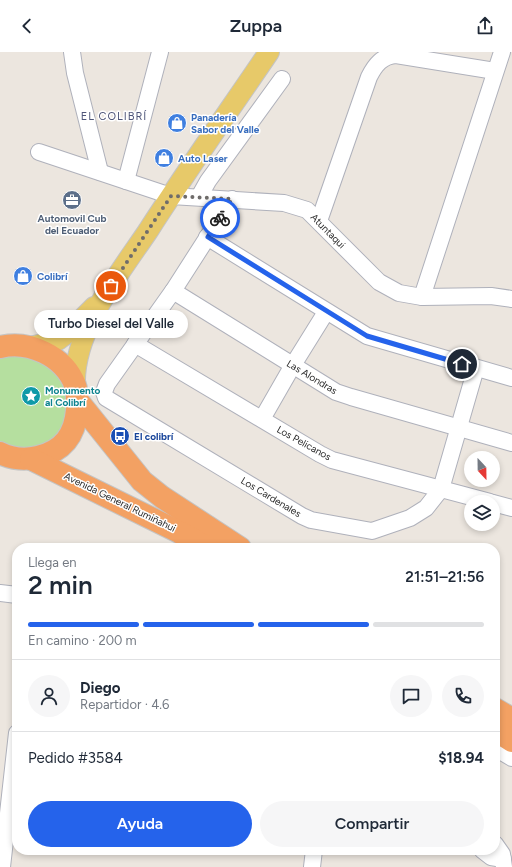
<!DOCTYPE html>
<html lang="es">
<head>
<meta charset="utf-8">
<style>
	body { margin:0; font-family:Figtree,sans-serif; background:#f6f6f7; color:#1f2937; height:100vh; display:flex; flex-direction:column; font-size:15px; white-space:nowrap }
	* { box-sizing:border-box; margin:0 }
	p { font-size:13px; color:#747a83 }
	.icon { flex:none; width:22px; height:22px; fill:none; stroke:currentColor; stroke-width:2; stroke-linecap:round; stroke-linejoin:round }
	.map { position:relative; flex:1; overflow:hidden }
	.details { position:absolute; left:12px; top:491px; width:488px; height:312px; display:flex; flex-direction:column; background:#fff; border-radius:16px; box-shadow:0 2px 6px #0003 }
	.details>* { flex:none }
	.needle { width:26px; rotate:158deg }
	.tools { position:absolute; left:464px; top:399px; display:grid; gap:8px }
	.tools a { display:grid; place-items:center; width:36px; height:36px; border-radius:50%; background:#fff; box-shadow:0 2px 6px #0003; font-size:20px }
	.pin { position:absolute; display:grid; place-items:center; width:34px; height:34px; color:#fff; margin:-17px; border:2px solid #fff; border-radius:50%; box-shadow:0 1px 4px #0007 }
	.courier { position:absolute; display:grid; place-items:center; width:40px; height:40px; margin:-20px; border:3px solid #2563eb; border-radius:50%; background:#fff; color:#222; box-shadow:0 1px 5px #0007 }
	.bubble { position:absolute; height:28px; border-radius:14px; background:#fff; box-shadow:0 2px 6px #0003; font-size:13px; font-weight:600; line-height:28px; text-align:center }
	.overview em { font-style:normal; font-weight:600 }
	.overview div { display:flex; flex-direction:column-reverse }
	.overview { display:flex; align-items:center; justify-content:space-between; height:68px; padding:0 16px }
	h1 { font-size:26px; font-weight:600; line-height:30px }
	.bar { display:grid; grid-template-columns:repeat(4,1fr); gap:6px 4px; align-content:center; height:48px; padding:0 16px }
	.bar i { height:5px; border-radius:3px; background:#e0e1e3 }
	.bar .current { background:#2563eb }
	.bar p { grid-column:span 4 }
	.line { display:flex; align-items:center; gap:10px; padding:0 16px; border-top:1px solid #e0e1e3 }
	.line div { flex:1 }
	.round { display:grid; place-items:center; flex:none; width:42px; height:42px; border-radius:21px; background:#f6f6f7 }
	.button { display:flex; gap:8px; margin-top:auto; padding:8px 16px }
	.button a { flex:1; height:46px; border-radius:24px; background:#2563eb; color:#fff; font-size:16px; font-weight:600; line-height:46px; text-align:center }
	.button a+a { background:#f6f6f7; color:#1f2937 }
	header { display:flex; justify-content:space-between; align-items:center; height:52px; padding:0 16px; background:#fff; font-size:18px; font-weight:600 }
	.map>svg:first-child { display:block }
	.green { fill:#b5df9f }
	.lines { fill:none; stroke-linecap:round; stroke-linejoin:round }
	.minor-casing { stroke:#afb1bb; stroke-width:18 }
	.major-casing { stroke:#c4c4c4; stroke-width:22 }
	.highway-casing { stroke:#c4c4c4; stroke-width:24 }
	.minor { stroke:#fff; stroke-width:16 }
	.major { stroke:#e7c969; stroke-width:20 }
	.highway { stroke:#f3a163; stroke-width:22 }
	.done { stroke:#6f6c6a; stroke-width:4; stroke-dasharray:0 7.2 }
	.route { stroke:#2563eb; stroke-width:5 }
	.labels { text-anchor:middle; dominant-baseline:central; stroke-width:3; stroke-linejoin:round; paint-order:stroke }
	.shop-label { font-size:10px; font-weight:bold; fill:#366cbe; stroke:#fff; text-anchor:start }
	.service-label { font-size:10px; font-weight:bold; fill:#4e5e75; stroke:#fff }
	.street-label { font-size:10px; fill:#2b2b2b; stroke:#fff }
	.culture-label { font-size:10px; font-weight:bold; fill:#0d838f; stroke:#fff; text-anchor:start }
	.transit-label { font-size:10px; font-weight:bold; fill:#164399; stroke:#fff; text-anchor:start }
	.neighbourhood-label { font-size:11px; letter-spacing:1px; fill:#4f5679; stroke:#fff }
</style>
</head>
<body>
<header><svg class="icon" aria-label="back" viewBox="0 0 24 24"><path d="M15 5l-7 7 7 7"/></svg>Zuppa<svg class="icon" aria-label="share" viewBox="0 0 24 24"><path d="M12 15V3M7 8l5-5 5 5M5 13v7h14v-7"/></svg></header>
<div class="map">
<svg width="512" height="815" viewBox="0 0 512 815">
	<rect width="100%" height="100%" fill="#ece6df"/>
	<!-- green -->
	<path class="green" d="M11 301 39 308 59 324 68 343 67 365 58 384 32 398 6 394 0 389V305Z"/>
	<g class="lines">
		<defs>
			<g id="minor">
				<path d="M72 0 75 21 100 120"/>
				<path d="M39 100 171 144 284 151 307 158 379 230 399 241 422 245 491 244 512 247"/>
				<path d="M126 129 160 0"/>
				<path d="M199 145 208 129 282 27"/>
				<path d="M232 147 173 239 107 332 104 340 106 346 302 464 311 468 372 479 410 466 426 456 441 437 476 316"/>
				<path d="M319 169 369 25C375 13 382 4 396 3L495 19"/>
				<path d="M207 185 367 284 512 326"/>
				<path d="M173 239 336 340 351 345 512 391"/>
				<path d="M422 245 502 0"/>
				<path d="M135 292 320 402 332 408 490 450"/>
				<path d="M262 367 293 313 326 260"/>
				<path d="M493 451 512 456"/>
				<path d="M0 541 17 543"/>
				<path d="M495 696 512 706"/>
				<path d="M495 792 502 802 504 815"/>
				<path d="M482 798 491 805 503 807"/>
				<path d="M2 815 17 681"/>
				<path d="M312 815 314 798"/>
			</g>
			<g id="major">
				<path d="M31 295 58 288 70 279 94 255"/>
				<path d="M75 333C73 279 119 222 148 179 187 118 229 59 269 0"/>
			</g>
			<g id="highway">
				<path d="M0 295C29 288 64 304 75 333 78 341 77 350 77 358 75 383 63 399 38 405 25 408 12 407 0 401"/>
				<path d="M77 348 142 429 162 445 240 496"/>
				<path d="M31 407 179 480 208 496"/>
				<path d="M495 657 512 667"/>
				<path d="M495 678 512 689"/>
			</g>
		</defs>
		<!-- minor casing -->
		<use href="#minor" class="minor-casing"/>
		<!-- major casing -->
		<use href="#major" class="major-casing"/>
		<!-- highway casing -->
		<use href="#highway" class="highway-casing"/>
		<!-- minor -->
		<use href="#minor" class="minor"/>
		<!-- major -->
		<use href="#major" class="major"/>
		<!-- highway -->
		<use href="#highway" class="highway"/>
	</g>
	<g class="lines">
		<!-- done -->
		<path class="done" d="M111 234 171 144 232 147 220 166"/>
		<!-- route -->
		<path class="route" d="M220 166 208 185 367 284 462 312"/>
	</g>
	<!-- icons -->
	<defs>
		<symbol id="shop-disc" viewBox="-11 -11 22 22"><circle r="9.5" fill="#3f7fe0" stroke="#fff"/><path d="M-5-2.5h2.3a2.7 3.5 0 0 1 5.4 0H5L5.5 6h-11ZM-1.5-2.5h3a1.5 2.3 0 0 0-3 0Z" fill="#fff"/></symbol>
		<symbol id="office-disc" viewBox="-11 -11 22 22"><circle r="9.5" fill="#5c6f8a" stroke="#fff"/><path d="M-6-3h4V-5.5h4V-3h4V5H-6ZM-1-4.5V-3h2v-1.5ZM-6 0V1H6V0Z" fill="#fff"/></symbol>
		<symbol id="sight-disc" viewBox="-11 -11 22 22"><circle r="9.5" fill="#0f9aa8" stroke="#fff"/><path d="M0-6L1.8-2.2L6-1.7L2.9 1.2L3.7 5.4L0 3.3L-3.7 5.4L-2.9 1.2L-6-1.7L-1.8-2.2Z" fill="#fff"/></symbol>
		<symbol id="bus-disc" viewBox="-11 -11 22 22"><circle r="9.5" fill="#1a4fb4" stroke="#fff"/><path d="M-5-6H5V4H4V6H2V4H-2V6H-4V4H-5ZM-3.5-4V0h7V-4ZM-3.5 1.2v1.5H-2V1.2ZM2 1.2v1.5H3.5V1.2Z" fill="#fff"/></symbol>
	</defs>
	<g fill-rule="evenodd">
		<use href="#shop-disc" x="166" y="60" width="22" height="22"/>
		<use href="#shop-disc" x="153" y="95" width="22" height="22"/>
		<use href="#office-disc" x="61" y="137" width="22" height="22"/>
		<use href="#shop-disc" x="12" y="213" width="22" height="22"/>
		<use href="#sight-disc" x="20" y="333" width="22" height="22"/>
		<use href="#bus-disc" x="109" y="373" width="22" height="22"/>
	</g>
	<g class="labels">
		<!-- shop labels -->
		<g class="shop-label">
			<text x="191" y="65">Panadería<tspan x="191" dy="12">Sabor del Valle</tspan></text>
			<text x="178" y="106">Auto Laser</text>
			<text x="37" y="224">Colibrí</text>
		</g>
		<!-- service labels -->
		<g class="service-label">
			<text x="72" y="166">Automovil Cub<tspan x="72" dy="12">del Ecuador</tspan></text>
		</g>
		<!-- street labels -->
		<g class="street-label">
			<text transform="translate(328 179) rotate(45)">Atuntaqui</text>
			<text transform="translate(312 325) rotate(31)">Las Alondras</text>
			<text transform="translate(304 391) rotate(29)">Los Pelicanos</text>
			<text transform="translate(271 445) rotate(31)">Los Cardenales</text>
			<text transform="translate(120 450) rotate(26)">Avenida General Rumiñahui</text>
		</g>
		<!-- culture labels -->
		<g class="culture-label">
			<text x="45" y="338">Monumento<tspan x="45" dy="12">al Colibrí</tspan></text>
		</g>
		<!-- transit labels -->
		<g class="transit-label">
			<text x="134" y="384">El colibrí</text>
		</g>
		<!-- neighbourhood labels -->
		<g class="neighbourhood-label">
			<text x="114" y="64">EL COLIBRÍ</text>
		</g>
	</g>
</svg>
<div class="tools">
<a><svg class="needle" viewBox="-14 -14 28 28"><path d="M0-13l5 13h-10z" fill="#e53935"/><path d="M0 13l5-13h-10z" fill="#747a83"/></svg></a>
<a><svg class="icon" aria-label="layers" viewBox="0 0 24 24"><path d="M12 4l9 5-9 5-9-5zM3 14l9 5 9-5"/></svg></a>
</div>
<div class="pin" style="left:111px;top:234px;background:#ea580c"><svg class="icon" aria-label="bag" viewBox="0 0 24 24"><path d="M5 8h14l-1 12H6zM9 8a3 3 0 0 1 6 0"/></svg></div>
<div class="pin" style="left:462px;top:312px;background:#1f2937"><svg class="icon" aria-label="home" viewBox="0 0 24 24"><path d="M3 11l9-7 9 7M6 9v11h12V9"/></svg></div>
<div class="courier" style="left:220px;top:166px"><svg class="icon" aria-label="bike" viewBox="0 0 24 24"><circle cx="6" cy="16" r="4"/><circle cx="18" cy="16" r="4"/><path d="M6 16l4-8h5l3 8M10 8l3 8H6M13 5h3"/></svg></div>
<div class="bubble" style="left:34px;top:258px;width:154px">Turbo Diesel del Valle</div>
<section class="details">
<div class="overview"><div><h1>2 min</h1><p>Llega en</p></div><em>21:51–21:56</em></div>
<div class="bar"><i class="current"></i><i class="current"></i><i class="current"></i><i></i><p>En camino · 200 m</p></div>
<div class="line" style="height:72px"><a class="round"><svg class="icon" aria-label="person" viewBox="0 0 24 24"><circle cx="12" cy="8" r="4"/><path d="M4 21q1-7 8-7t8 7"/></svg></a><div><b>Diego</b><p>Repartidor · 4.6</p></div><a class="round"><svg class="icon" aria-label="chat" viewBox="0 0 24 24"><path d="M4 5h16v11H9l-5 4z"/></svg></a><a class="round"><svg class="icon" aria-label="phone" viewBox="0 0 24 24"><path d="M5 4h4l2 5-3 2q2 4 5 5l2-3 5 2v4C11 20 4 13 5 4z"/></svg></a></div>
<div class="line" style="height:52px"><div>Pedido #3584</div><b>$18.94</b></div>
<div class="button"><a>Ayuda</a><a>Compartir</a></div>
</section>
</div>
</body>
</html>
